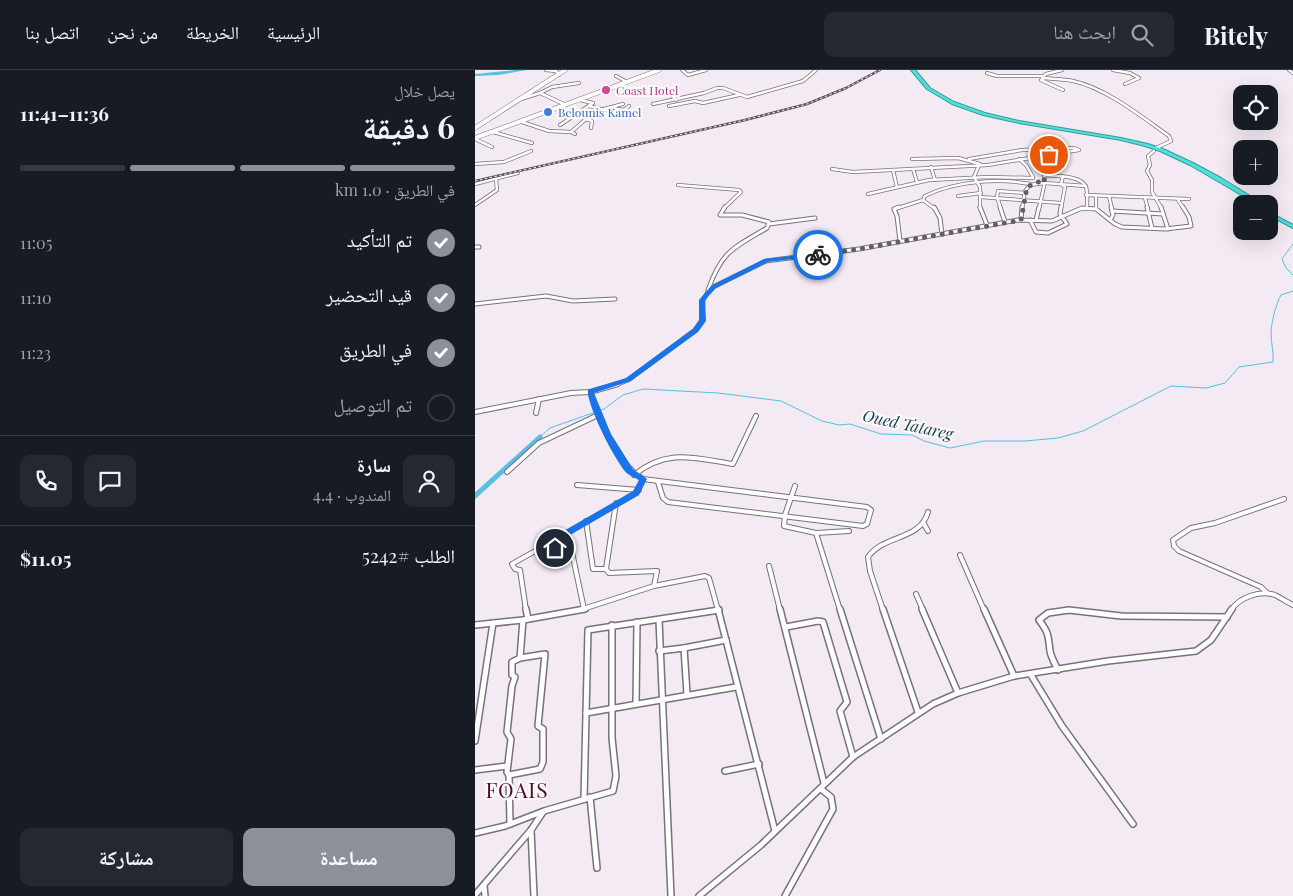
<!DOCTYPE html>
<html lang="ar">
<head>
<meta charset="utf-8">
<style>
	body { margin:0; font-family:"Playfair Display","Noto Naskh Arabic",serif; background:#242831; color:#f1f3f6; direction:rtl; height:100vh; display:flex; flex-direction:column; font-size:19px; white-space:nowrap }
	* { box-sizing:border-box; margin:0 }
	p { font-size:16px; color:#9ea1a6 }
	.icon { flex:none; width:28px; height:28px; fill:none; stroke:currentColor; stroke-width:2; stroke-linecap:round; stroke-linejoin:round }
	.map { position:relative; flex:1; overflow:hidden; direction:ltr }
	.side { display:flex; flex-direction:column; background:#171b24; width:475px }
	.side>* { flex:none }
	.tools { position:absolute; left:758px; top:15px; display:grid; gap:10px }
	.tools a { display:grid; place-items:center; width:45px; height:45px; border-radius:10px; background:#171b24; box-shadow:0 5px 20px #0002; font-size:25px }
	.pin { position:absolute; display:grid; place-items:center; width:42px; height:42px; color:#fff; margin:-21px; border:2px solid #fff; border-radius:50%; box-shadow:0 1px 5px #0007 }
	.courier { position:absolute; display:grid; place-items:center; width:50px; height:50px; margin:-25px; border:4px solid #1a73e8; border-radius:50%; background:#fff; color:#222; box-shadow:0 1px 6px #0007 }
	.head em { font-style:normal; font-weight:700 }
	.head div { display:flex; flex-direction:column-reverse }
	.head { display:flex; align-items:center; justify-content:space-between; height:85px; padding:0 20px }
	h1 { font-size:32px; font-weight:700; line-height:38px }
	.bar { display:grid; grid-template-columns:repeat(4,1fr); gap:8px 5px; align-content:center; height:60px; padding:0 20px }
	.bar i { height:6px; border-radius:4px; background:#363941 }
	.bar .selected { background:#8c9099 }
	.bar p { grid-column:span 4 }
	.line { display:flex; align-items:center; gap:12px; padding:0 20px; border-top:1px solid #363941 }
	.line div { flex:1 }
	.round { display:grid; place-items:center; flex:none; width:52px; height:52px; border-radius:10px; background:#242831 }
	ol { padding:0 20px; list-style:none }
	li { display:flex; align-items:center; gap:15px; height:55px }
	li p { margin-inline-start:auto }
	li .icon { padding:5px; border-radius:50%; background:#8c9099; color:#fff; stroke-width:4 }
	li:last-child { color:#9ea1a6 }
	li i { width:28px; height:28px; border:2px solid #363941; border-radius:50% }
	.primary-button { display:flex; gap:10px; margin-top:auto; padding:10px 20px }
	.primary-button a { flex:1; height:58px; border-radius:10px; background:#8c9099; color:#fff; font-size:20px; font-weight:700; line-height:58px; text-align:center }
	.primary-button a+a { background:#242831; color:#f1f3f6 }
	header { display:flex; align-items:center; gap:30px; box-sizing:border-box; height:70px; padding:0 25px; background:#171b24; border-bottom:1px solid #363941 }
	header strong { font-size:24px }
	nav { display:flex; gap:28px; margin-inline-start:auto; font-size:18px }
	.search { width:350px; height:45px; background:#242831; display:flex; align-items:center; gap:12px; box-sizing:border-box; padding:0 18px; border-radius:10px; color:#9ea1a6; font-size:19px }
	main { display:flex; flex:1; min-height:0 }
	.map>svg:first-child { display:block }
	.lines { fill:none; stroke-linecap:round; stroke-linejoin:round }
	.stream { stroke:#5abee5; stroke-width:1 }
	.canal { stroke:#5abee5; stroke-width:5 }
	.river { fill:#5abee5; fill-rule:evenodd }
	.street-far3-casing { stroke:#797179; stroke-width:4 }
	.street-far2-casing { stroke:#797179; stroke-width:5 }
	.street-far1-casing { stroke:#797179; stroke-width:6 }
	.street-casing { stroke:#797179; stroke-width:8 }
	.secondary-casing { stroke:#797179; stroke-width:5 }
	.highway-casing { stroke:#3a9996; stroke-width:2 }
	.street-far3 { stroke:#fff; stroke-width:2.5 }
	.street-far2 { stroke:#fff; stroke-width:3 }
	.street-far1 { stroke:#fff; stroke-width:4 }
	.street { stroke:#fff; stroke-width:5 }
	.secondary { stroke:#fff; stroke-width:4 }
	.highway { fill:#4ee1db; fill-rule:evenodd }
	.rail-casing { stroke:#575257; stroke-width:2.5 }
	.rail { stroke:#fef9fe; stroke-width:1; stroke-dasharray:2.5; stroke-linecap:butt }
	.route { fill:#1a73e8 }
	.done { stroke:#635e63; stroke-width:5; stroke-dasharray:0 9 }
	.hotel-dot { fill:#d1479c; stroke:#fef9fe; stroke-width:2 }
	.shop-dot { fill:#3f7fe0; stroke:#fef9fe; stroke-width:2 }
	.labels { text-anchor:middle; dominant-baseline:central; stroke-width:4.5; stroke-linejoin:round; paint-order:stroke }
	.far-hotel-label { font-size:12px; fill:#b23c85; stroke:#fef9fe; text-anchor:start }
	.far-shop-label { font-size:12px; fill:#366cbe; stroke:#fef9fe; text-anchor:start }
	.water-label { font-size:16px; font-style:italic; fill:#154152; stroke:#fef9fe }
	.near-quarter-label { font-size:21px; letter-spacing:1px; fill:#520c1b; stroke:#fef9fe }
</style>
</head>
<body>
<header>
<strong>Bitely</strong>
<div class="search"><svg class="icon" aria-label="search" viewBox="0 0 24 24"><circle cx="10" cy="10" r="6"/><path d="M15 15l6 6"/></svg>ابحث هنا</div>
<nav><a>الرئيسية</a><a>الخريطة</a><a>من نحن</a><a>اتصل بنا</a></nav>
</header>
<main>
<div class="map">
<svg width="818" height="826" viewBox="0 0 818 826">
	<rect width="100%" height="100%" fill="#f3eaf3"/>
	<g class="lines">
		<!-- stream -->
		<g class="stream">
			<path d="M818 174 807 189 811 198 818 205"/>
			<path d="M65 367 75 358 129 339 148 325 168 319 243 323 306 331 347 351 364 355 375 354 406 364 437 365 449 371 475 378 509 371H550L583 368 608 361 696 316 731 318 750 313 764 297 798 292C799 282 796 273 796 264 796 253 801 234 806 225L818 221"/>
		</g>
		<!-- canal -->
		<path class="canal" d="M0 426 65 367"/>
		<!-- river -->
		<path class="river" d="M40 0H52L23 5 0 6V4Z"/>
		<defs>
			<g id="street-far3">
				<path d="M71 0 81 1 84 5"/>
				<path d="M207 0 213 5 231 0"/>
				<path d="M587 0 571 4 567 8C577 9 588 9 598 11 631 18 667 47 694 66L696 71 681 78"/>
				<path d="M638 0 655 3 664 8 650 14"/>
				<path d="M814 0 818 3"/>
				<path d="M512 3 522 6H568"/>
				<path d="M141 6 152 12"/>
				<path d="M568 9 566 10 588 20"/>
				<path d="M194 22 201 30"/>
				<path d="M65 23 77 17 104 13"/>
				<path d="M46 29 65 23 91 35"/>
				<path d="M178 34 229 23 242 18H248L272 27 328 11 341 0"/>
				<path d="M114 36 130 40"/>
				<path d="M194 36 220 31 228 33 264 25"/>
				<path d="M135 38 149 40 154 36"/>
				<path d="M47 52 74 61 96 62"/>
				<path d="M85 55 118 33 105 30"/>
				<path d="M116 58 117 51 111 49 129 39 148 34"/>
				<path d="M18 62 57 73"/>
				<path d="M100 64 96 62 111 49"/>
				<path d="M0 69 17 77"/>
				<path d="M679 81 673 86 675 95 672 101 677 110V122L687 139"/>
				<path d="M437 89 483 88 505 94"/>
				<path d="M544 89 551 95 558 107"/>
				<path d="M0 94 29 92 56 81"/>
				<path d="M504 95 499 107 505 117V139"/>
				<path d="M456 97 460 110"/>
				<path d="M357 99 378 102 513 95 604 80 599 78 547 80 494 89"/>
				<path d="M438 99 442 112"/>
				<path d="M418 100 422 117"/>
				<path d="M569 105C579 106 607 105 611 117 613 123 612 132 612 138"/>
				<path d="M0 114 43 103"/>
				<path d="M203 115 264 120 266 122 248 139"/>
				<path d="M393 124 454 110 513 107 558 108"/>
				<path d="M611 125 714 129"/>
				<path d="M621 125V139"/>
				<path d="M483 126 506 123"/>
				<path d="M634 126 637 139"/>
				<path d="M505 127 586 133"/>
				<path d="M670 128 673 139"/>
				<path d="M448 130 460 139"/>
				<path d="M703 130 709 139"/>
				<path d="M0 135 22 120 21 109"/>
				<path d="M420 139 448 130 450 126C479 111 524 108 556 114"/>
				<path d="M526 139 522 127 523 121 550 123"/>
				<path d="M547 139 550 121 555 115 570 113 611 116"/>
				<path d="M564 139 569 116 570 96 575 90 574 85"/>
				<path d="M586 139 590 117 586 114 588 106"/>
				<path d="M605 139H617"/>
			</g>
			<g id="street-far2">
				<path d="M424 137 419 139 422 146 425 171"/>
				<path d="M459 137 465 148 467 164"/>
				<path d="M505 137 512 155"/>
				<path d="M525 137 530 152"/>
				<path d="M672 137 677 158"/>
				<path d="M686 137 693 159"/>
				<path d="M637 141 688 144"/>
				<path d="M546 150 547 137"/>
				<path d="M555 150 561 162 573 163 592 154 585 144 586 137"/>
				<path d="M561 150 564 137"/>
				<path d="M635 150 638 145 636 137"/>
				<path d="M294 154 340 148"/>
				<path d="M0 177H4"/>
				<path d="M233 220C247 181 258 178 292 158L294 152 267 145H245L250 137"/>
				<path d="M0 234 71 226 98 231 140 229"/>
				<path d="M140 315 153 310 220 260 227 250 228 230 233 222 238 217 291 191 384 179 543 150 577 151 607 138 621 139 640 154 647 157 690 159 716 156 714 147 708 137"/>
			</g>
			<g id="street-far1">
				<path d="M115 322C127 354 138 390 168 409L392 437 396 440 392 454 388 456 193 432 188 428 183 412"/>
				<path d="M0 342 96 323 115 322 143 314"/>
				<path d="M61 343 64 329"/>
				<path d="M32 402 64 373 123 345"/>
				<path d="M159 405C192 378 219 388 258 394L281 346"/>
				<path d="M102 415 164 420"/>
				<path d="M320 416 310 445 309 456 341 463 374 461"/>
				<path d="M111 451 118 499H131L141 433"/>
				<path d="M449 454 453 461"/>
				<path d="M341 463 365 540"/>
				<path d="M485 485 509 540"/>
				<path d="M294 496 305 540"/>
				<path d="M131 499 134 503 182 501 179 516"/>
				<path d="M792 523 786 517 704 481 699 476 698 470 716 458 740 453 809 429"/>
				<path d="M441 524 448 540"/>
				<path d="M109 539 95 473 80 478 78 471 161 423 168 409"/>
				<path d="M51 540 45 500 40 499 37 494 78 471"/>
				<path d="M105 540 179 516 230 506 234 508 243 540"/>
				<path d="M408 540 395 501 393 487C409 464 445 471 453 442"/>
				<path d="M756 540C765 527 785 520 800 525 806 528 812 532 818 535"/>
			</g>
			<g id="street">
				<path d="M51 539 53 549"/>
				<path d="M243 539 300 761"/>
				<path d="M305 539 349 713"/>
				<path d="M365 539 406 669"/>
				<path d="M408 539 443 642"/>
				<path d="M447 539 483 623"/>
				<path d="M509 539 539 606"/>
				<path d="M184 550 196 826"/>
				<path d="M0 555 48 550 110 539"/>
				<path d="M311 557 343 551 348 552 372 632 365 641 378 687"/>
				<path d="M209 578 251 570"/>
				<path d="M184 581 209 578 212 624"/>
				<path d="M583 600C580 594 576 587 575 581 573 565 574 563 564 550L573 543 594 540 646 546 752 547"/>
				<path d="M556 605 587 656 658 754"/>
				<path d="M161 634 162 552"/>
				<path d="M111 643 261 617"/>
				<path d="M0 671 18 553"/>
				<path d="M0 700 32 696"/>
				<path d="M250 701 284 694"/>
				<path d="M34 705 65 699 68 692V659L63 656 70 584 45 588"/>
				<path d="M115 727 122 798"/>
				<path d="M109 729 113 560 244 540"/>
				<path d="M35 754 34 705 32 702 36 669 32 662 37 616 40 607 37 605V592L45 588 48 550"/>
				<path d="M56 760 59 826"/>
				<path d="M0 763 30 756 69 741 138 721 141 706 137 668V555"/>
				<path d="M9 816 10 826"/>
				<path d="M0 825 56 760 68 742"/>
				<path d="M224 826 286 775 378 687 458 634 483 623 539 606 633 591 721 581 736 570 757 539"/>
				<path d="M310 826 358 739 356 727 346 719"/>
			</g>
			<g id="secondary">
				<path d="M0 58 90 0"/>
				<path d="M0 68 184 0"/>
			</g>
			<g id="highway">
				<path d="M436 0H440L455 18 479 32 510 43 544 51 646 68 673 74 688 79 718 93 746 108 788 134H782L715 95 685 81 670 76 646 70 544 53 508 45 477 34 452 19Z"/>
				<path d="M794 142 818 155V158L794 145Z"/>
			</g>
		</defs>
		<!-- street-far3 casing -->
		<use href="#street-far3" class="street-far3-casing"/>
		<!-- street-far2 casing -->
		<use href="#street-far2" class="street-far2-casing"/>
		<!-- street-far1 casing -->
		<use href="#street-far1" class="street-far1-casing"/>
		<!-- street casing -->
		<use href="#street" class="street-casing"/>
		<!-- secondary casing -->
		<use href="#secondary" class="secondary-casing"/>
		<!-- highway casing -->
		<use href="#highway" class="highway-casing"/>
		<!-- street-far3 -->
		<use href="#street-far3" class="street-far3"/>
		<!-- street-far2 -->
		<use href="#street-far2" class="street-far2"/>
		<!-- street-far1 -->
		<use href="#street-far1" class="street-far1"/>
		<!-- street -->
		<use href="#street" class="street"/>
		<!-- secondary -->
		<use href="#secondary" class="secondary"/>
		<!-- highway -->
		<use href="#highway" class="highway"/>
		<defs>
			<path id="rail" d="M0 111 270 50 332 34 371 18 405 0"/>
		</defs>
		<!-- rail casing -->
		<use href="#rail" class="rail-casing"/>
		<!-- rail -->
		<use href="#rail" class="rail"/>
	</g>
	<!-- route -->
	<path class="route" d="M343 183 345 186 293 192 241 218 230 230 231 251 223 262 156 311 119 323 136 364 158 399 172 409 164 425 83 472V480H77L74 471 75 469 158 421 164 410C160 408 156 406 153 404 142 395 111 334 113 320L151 308 218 259 224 251V230L236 216 289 189Z"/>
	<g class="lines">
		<!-- done -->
		<path class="done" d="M343 185 384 179 546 150 552 117 563 112 569 113 570 96 575 90 574 85"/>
	</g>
	<!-- markers -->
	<circle class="hotel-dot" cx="131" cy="20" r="5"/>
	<circle class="shop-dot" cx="73" cy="42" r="5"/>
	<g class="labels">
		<!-- far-hotel labels -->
		<g class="far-hotel-label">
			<text x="141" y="20">Coast Hotel</text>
		</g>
		<!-- far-shop labels -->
		<g class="far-shop-label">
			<text x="83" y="42">Belounis Kamel</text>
		</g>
		<!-- water labels -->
		<g class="water-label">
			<text transform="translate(433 354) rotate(12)">Oued Tatareg</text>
		</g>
		<!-- near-quarter labels -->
		<g class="near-quarter-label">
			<text x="42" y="719">FOAIS</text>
		</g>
	</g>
</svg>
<div class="tools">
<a><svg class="icon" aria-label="locate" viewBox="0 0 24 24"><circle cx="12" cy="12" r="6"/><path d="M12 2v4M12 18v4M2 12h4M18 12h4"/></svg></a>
<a>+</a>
<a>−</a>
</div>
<div class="pin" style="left:574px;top:85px;background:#ea580c"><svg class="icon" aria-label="bag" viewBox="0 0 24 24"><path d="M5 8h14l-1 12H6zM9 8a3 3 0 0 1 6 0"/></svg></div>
<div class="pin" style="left:80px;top:478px;background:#1f2937"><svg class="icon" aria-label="home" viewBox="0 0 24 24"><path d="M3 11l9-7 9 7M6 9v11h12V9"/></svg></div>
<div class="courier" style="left:343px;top:185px"><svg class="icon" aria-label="bike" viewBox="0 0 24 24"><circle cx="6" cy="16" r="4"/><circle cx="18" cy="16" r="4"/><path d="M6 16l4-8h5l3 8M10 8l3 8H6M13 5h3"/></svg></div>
</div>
<section class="side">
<div class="head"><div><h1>6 دقيقة</h1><p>يصل خلال</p></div><em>11:36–11:41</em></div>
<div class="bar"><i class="selected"></i><i class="selected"></i><i class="selected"></i><i></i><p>في الطريق · 1.0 km</p></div>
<ol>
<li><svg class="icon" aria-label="check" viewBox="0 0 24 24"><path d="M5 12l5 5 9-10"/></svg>تم التأكيد<p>11:05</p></li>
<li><svg class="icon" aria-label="check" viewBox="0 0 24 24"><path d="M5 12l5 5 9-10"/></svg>قيد التحضير<p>11:10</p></li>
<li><svg class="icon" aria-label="check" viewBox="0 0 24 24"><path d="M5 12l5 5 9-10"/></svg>في الطريق<p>11:23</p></li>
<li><i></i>تم التوصيل</li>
</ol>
<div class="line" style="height:90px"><a class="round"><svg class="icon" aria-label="person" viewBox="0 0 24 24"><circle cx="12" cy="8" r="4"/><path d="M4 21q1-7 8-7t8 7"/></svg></a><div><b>سارة</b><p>المندوب · 4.4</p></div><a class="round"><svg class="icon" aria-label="chat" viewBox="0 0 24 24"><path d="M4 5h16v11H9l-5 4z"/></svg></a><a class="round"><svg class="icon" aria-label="phone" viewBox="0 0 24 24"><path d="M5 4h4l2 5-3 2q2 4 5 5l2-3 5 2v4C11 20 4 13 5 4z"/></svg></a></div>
<div class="line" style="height:65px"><div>الطلب #5242</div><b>$11.05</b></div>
<div class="primary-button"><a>مساعدة</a><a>مشاركة</a></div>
</section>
</main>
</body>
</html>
